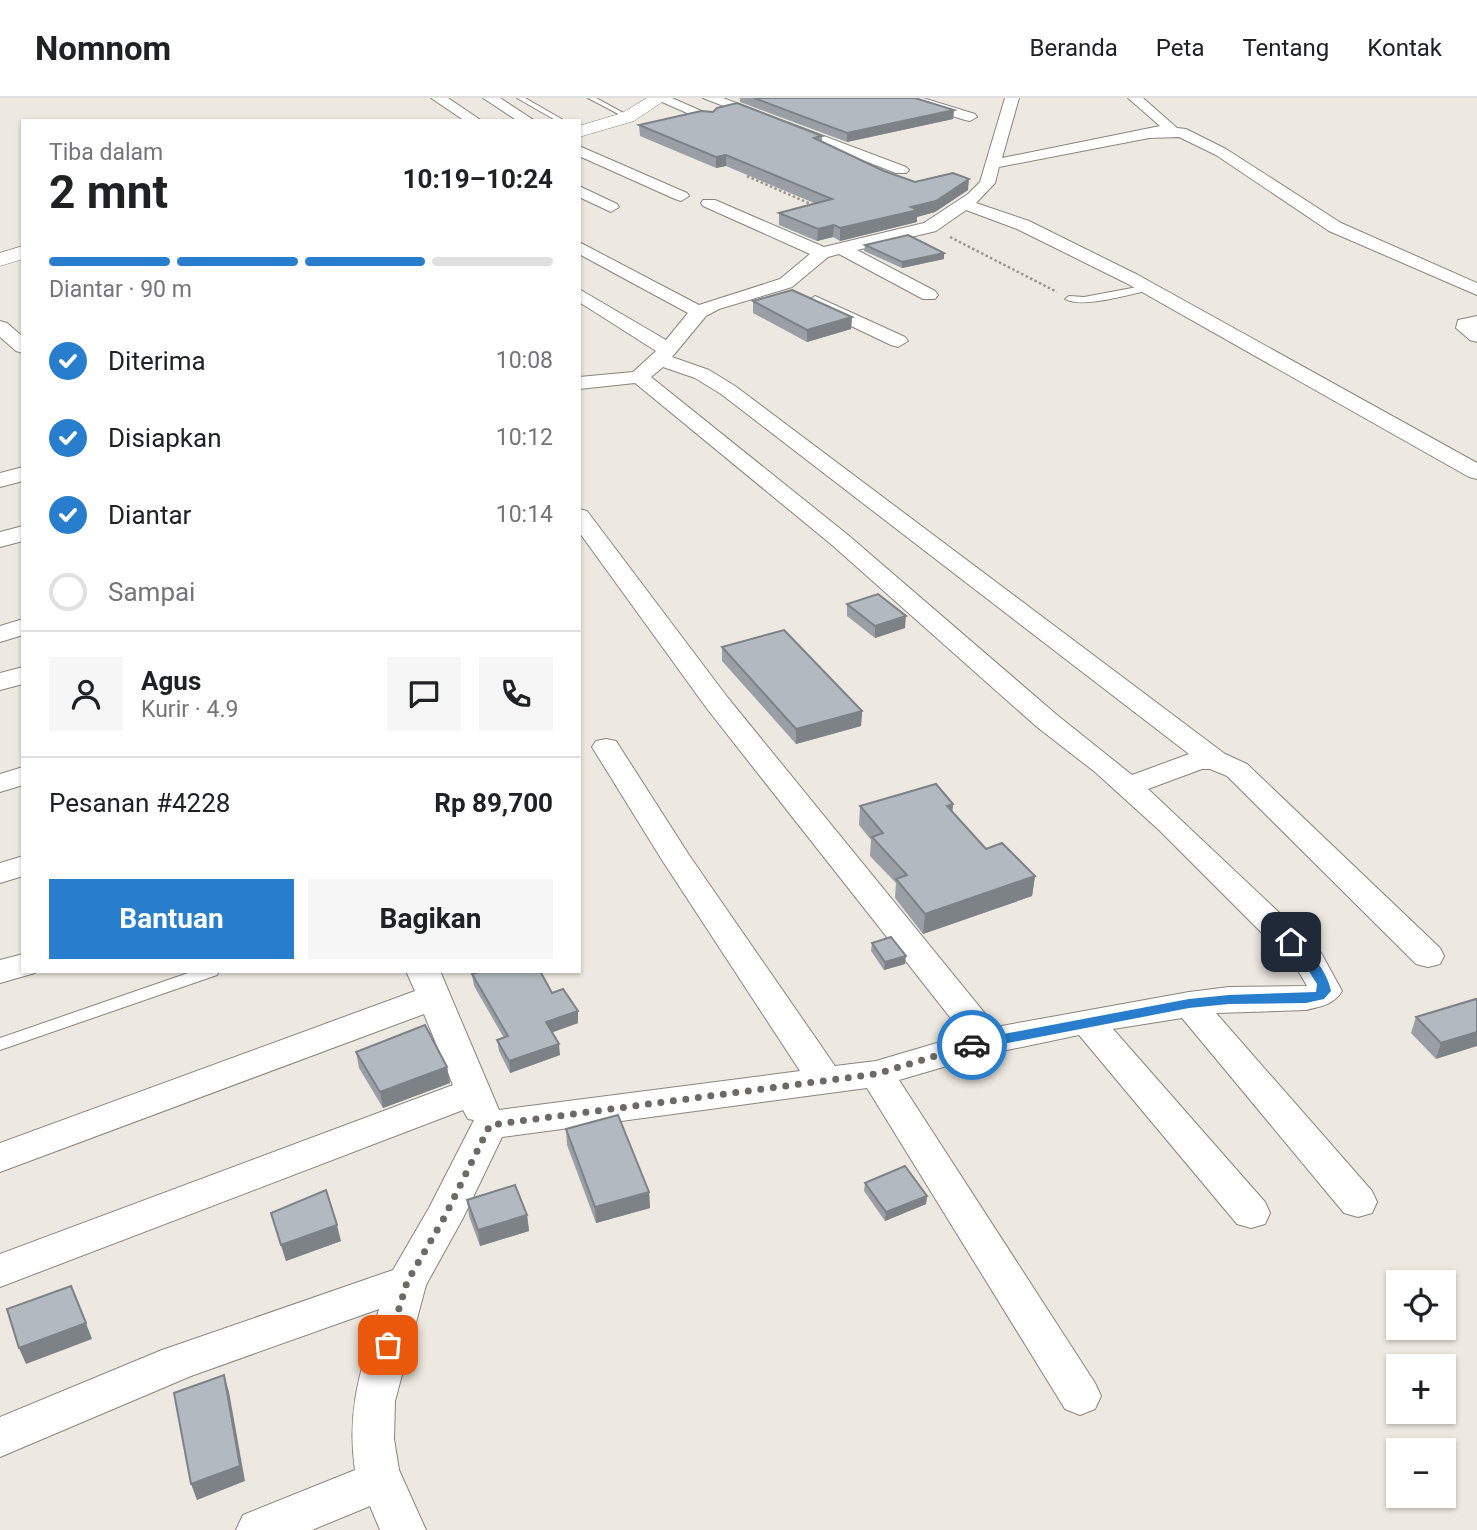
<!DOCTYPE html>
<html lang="id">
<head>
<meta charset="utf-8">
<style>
	body { margin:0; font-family:Roboto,sans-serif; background:#f6f6f6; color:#202124; height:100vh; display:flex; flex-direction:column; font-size:26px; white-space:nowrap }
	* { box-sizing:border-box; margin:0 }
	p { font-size:23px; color:#757577 }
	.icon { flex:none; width:38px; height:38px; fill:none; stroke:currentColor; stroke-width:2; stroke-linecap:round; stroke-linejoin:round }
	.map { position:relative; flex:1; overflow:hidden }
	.drawer { position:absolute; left:21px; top:21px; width:560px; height:854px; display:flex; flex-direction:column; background:#fff; border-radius:0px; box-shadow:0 2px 5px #0004 }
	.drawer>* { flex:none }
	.tools { position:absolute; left:1386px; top:1172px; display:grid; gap:14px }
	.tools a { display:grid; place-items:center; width:70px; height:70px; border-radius:0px; background:#fff; box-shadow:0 2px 5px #0004; font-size:35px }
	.pin { position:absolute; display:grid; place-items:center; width:60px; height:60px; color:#fff; margin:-30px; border-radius:14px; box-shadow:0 4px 10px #0006 }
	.courier { position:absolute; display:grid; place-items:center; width:70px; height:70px; margin:-35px; border:5px solid #287ecc; border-radius:50%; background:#fff; color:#222; box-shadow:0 2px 9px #0007 }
	.overview em { font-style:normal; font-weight:700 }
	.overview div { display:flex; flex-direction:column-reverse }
	.overview { display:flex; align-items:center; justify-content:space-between; height:119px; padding:0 28px }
	h1 { font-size:46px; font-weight:700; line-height:52px }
	.bar { display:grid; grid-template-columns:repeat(4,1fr); gap:10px 7px; align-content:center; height:84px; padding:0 28px }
	.bar i { height:9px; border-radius:5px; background:#e0e0e0 }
	.bar .active { background:#287ecc }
	.bar p { grid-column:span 4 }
	.line { display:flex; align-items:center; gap:18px; padding:0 28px; border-top:2px solid #e0e0e0 }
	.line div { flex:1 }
	.round { display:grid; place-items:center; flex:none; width:74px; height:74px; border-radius:0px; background:#f6f6f6 }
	ol { padding:0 28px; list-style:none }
	li { display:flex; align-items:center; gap:21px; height:77px }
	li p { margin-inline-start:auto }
	li .icon { padding:7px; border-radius:50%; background:#287ecc; color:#fff; stroke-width:4 }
	li:last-child { color:#757577 }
	li i { width:38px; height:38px; border:4px solid #e0e0e0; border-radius:50% }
	.primary-button { display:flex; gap:14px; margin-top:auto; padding:14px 28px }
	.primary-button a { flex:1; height:80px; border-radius:0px; background:#287ecc; color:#fff; font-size:28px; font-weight:700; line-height:80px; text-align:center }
	.primary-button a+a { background:#f6f6f6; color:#202124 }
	header { display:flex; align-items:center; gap:42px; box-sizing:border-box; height:98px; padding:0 35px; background:#fff; border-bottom:2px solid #e0e0e0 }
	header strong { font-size:33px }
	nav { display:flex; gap:38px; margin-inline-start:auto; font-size:24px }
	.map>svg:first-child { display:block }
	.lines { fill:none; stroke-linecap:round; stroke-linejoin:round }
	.service-casing { stroke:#89857d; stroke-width:2 }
	.minor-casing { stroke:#89857d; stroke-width:2 }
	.tertiary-casing { stroke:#89857d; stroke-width:1 }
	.path { stroke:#98958e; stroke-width:2.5; stroke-dasharray:2.5 2.5; stroke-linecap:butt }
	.service { fill:#fff; fill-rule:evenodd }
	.minor { fill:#fff; fill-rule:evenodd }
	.tertiary { fill:#fff; fill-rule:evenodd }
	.wall { fill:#999fa5 }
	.shaded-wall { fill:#7d8286 }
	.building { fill:#b2b9c0; stroke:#7d8286; stroke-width:2 }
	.route { fill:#287ecc }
	.done { stroke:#6d6a64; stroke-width:7; stroke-dasharray:0 12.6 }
</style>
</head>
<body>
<header>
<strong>Nomnom</strong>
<nav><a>Beranda</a><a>Peta</a><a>Tentang</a><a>Kontak</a></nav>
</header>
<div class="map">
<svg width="1477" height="1432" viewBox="0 0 1477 1432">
	<rect width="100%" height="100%" fill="#ede9e0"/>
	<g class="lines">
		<defs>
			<g id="service">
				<path d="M517 0H525L565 23H557Z"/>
				<path d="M588 0H596L631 19 626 20Z"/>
				<path d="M1148 187 1152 190 1151 192C1130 196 1082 211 1065 201L1069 198 1084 199Z"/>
				<path d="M194 873H219L217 877 0 952V940Z"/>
			</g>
			<g id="minor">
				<path d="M431 0H448L482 23H465Z"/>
				<path d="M483 0H500L535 23H518Z"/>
				<path d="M653 0H672L715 19 713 22H703Z"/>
				<path d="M703 0H723L906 69 909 72 906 75H896Z"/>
				<path d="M902 0H923L975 16 977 19 970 23 965 22 904 3Z"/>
				<path d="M1005 0H1019L1002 60 1160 28 1128 0H1143L1177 30 1186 31 1226 51 1341 125 1477 185V197L1329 133 1216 57 1179 39 1149 40 999 69 995 85 976 105 1029 123 1138 177 1477 365V381L1469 379 1126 185 1017 131 966 112 936 133 857 152 935 193 938 197 935 201H923L839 156 828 159 792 189 719 211 706 218 672 259 709 272 735 288 1225 656 1247 666 1440 850 1444 858 1440 866 1428 869 1416 866 1227 678 1210 671H1202L1148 691 1320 853 1342 893C1333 907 1322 908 1306 912L1216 915 1372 1093 1377 1104 1372 1115 1358 1119 1344 1115 1182 920 1113 931 1265 1104 1270 1115 1265 1126 1251 1130 1237 1126 1079 937 988 956 899 982 1095 1285 1101 1298 1095 1311 1080 1317 1065 1311 867 990 502 1039 463 1120 426 1187 395 1303 394 1341 399 1372 426 1432H380L370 1408 312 1432H236L243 1417 355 1372C346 1310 362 1269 379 1211L191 1278 0 1359V1319L162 1252 393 1172 429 1110 474 1022 468 1021 463 1012 0 1189V1156L453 987 424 916 0 1074V1045L415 893 406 873H440L499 1012 800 973 662 762 592 649 596 643 606 641 616 643 689 757 835 968 876 963 964 937 708 612 579 434V411L587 413 728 600 996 929 1189 894 1229 889 1307 888 1296 869 1159 732 1095 674 1037 629 832 447 635 285 579 291V279L633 274 656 253 579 204V191L666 242 688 215 579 156V144L699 207 780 181 810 156 703 108 701 105 703 102H715L824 149 924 125 968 96 980 84ZM663 269 695 280 721 296 1189 656 1132 677 1057 617 848 437 651 279Z"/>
				<path d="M579 48 687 95 689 98 681 103 675 101 579 58Z"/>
				<path d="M579 88 617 106 619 109 611 114 579 99Z"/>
				<path d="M815 198 905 239 908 243 898 249 891 247 809 208 806 204Z"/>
				<path d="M1477 218V244L1470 242 1456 230 1458 222Z"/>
				<path d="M0 223 7 225 23 239V255L16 253 0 239Z"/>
				<path d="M23 369V383L0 389V375Z"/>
				<path d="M23 428V443L0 449V434Z"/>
				<path d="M23 521V537L0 544V528Z"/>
				<path d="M23 569V586L0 592V575Z"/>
				<path d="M23 669V687L0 694V676Z"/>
				<path d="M23 758V778L0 785V765Z"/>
				<path d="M23 856V873L35 875 0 885V862Z"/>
			</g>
			<g id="tertiary">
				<path d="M647 0H668L634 23 579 39V28L622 15Z"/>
				<path d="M23 148V161L0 168V155Z"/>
			</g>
		</defs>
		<!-- service casing -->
		<use href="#service" class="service-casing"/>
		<!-- minor casing -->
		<use href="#minor" class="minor-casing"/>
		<!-- tertiary casing -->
		<use href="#tertiary" class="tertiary-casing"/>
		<!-- path -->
		<g class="path">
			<path d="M747 78 815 108"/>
			<path d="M950 139 1057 194"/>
		</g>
		<!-- service -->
		<use href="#service" class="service"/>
		<!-- minor -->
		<use href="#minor" class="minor"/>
		<!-- tertiary -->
		<use href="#tertiary" class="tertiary"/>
	</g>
	<!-- wall -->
	<g class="wall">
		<path d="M740 0H915L954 12 953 21 847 44 740 4Z"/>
		<path d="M639 27 822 38V44L884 73 915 84 968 92 935 114 917 119V124L840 143 833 139 817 143 779 127V115L814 105 726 68 716 70 640 38Z"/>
		<path d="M865 147 944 155V161L902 170 864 153Z"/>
		<path d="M753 203 852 219 851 231 807 244 753 215Z"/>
		<path d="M847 506 905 530 875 540 847 518Z"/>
		<path d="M722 549 862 613 861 628 796 646 722 563Z"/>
		<path d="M953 706 952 714 986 751 1035 778 1032 798 923 836 895 800 896 785 870 758 871 742 859 727 860 708Z"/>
		<path d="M872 845 905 866 884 872 871 853Z"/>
		<path d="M472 876 552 895 578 925 552 934 560 957 510 975 499 953 497 942 504 940 474 888Z"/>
		<path d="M1477 902 1436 961 1411 935 1416 919Z"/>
		<path d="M356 954 447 969 450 985 383 1010 359 970Z"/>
		<path d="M566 1031 649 1094 650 1110 596 1125 567 1047Z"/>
		<path d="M865 1085 927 1098 926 1106 885 1123 864 1093Z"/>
		<path d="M467 1102 527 1117 529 1133 480 1148 469 1118Z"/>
		<path d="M271 1115 341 1143 286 1163Z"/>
	</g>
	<!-- shaded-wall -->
	<g class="shaded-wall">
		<path d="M954 12 953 21 847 44V35Z"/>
		<path d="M726 57V68L716 70V59Z"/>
		<path d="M969 81 968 92 935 114 917 119V124L840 143V130L911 109Z"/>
		<path d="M834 127 833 139 817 143 818 131Z"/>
		<path d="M944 155V161L902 170V164Z"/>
		<path d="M852 219 851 231 807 244V232Z"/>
		<path d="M906 518 905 530 875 540V528Z"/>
		<path d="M862 613 861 628 796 646V631Z"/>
		<path d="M953 706 951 725 947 708Z"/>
		<path d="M1035 778 1032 798 923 836 925 816Z"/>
		<path d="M906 858 905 866 884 872 885 864Z"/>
		<path d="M578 913V925L548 936 546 924Z"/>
		<path d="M1477 934V948L1436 961 1441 945Z"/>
		<path d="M559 946 560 957 510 975 509 963Z"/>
		<path d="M447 969 450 985 383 1010 380 994Z"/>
		<path d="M649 1094 650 1110 596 1125 595 1109Z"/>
		<path d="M927 1098 926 1106 885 1123 886 1114Z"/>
		<path d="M527 1117 529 1133 480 1148 478 1132Z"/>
		<path d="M337 1127 341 1143 286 1163 281 1147Z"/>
		<path d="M86 1225 92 1241 26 1266 19 1250Z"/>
		<path d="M224 1277 229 1294 245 1383 197 1402 191 1386Z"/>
	</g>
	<!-- building -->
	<g class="building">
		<path d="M754 0H915L954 12 847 35Z"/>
		<path d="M737 5 822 38 814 40 884 73 915 84 953 75 969 81 936 103 911 109 918 112 840 130 834 127 818 131 779 115 832 101 726 57 716 59 639 27 701 13 713 14 717 10Z"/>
		<path d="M908 137 944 155 902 164 865 147Z"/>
		<path d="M792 192 852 219 807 232 753 203Z"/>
		<path d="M878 496 906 518 875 528 847 506Z"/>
		<path d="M784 532 862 613 796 631 722 549Z"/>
		<path d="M936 686 953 706 947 708 986 751 1002 745 1035 778 925 816 896 781 907 777 872 739 883 735 860 708Z"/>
		<path d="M891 839 906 858 885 864 872 845Z"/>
		<path d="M482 873H540L552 895 563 891 578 913 546 924 559 946 509 963 497 942 508 938 472 876Z"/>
		<path d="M1476 901 1477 902V934L1441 945 1416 919Z"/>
		<path d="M425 927 447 969 380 994 356 954Z"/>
		<path d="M618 1017 649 1094 595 1109 566 1031Z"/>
		<path d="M905 1068 927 1098 886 1114 865 1085Z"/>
		<path d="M515 1087 527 1117 478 1132 467 1102Z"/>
		<path d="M326 1092 337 1127 281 1147 271 1115Z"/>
		<path d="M71 1188 86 1225 19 1250 7 1211Z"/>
		<path d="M224 1277 240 1368 191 1386 174 1295Z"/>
	</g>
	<!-- route -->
	<path class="route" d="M1291 840C1308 847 1328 875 1331 893L1324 901 1306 905 1229 906 1189 910 972 952 965 947 972 942 1189 901 1229 897 1316 894 1317 886 1303 864 1284 844Z"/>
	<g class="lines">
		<!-- done -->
		<path class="done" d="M388 1247 407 1184 444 1120 490 1027 876 976 972 947"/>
	</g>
</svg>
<div class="tools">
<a><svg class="icon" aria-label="locate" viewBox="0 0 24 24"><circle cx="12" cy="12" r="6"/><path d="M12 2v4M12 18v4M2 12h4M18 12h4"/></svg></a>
<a>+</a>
<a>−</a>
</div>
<div class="pin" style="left:388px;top:1247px;background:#ea580c"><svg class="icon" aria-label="bag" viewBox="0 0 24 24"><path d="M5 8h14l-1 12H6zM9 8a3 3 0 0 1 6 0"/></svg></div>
<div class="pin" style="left:1291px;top:844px;background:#1f2937"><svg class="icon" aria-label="home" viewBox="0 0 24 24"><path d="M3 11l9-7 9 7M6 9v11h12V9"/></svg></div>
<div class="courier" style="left:972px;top:947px"><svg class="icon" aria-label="car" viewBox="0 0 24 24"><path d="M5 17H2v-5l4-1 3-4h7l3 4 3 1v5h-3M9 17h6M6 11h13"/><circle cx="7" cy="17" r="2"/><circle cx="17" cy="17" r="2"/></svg></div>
<section class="drawer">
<div class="overview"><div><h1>2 mnt</h1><p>Tiba dalam</p></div><em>10:19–10:24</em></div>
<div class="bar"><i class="active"></i><i class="active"></i><i class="active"></i><i></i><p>Diantar · 90 m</p></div>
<ol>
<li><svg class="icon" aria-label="check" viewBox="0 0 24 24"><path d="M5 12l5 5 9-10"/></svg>Diterima<p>10:08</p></li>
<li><svg class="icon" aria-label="check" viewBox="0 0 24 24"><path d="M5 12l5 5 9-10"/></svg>Disiapkan<p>10:12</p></li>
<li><svg class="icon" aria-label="check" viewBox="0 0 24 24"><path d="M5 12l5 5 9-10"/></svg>Diantar<p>10:14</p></li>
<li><i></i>Sampai</li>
</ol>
<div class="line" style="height:126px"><a class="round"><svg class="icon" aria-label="person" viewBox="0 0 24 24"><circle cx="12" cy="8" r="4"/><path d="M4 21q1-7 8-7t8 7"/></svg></a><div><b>Agus</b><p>Kurir · 4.9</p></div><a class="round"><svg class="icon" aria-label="chat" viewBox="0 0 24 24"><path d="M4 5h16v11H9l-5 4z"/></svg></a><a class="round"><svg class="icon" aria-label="phone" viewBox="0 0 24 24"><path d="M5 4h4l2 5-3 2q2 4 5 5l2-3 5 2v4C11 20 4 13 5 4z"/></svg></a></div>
<div class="line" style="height:91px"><div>Pesanan #4228</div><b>Rp 89,700</b></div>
<div class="primary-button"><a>Bantuan</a><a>Bagikan</a></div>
</section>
</div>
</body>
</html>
